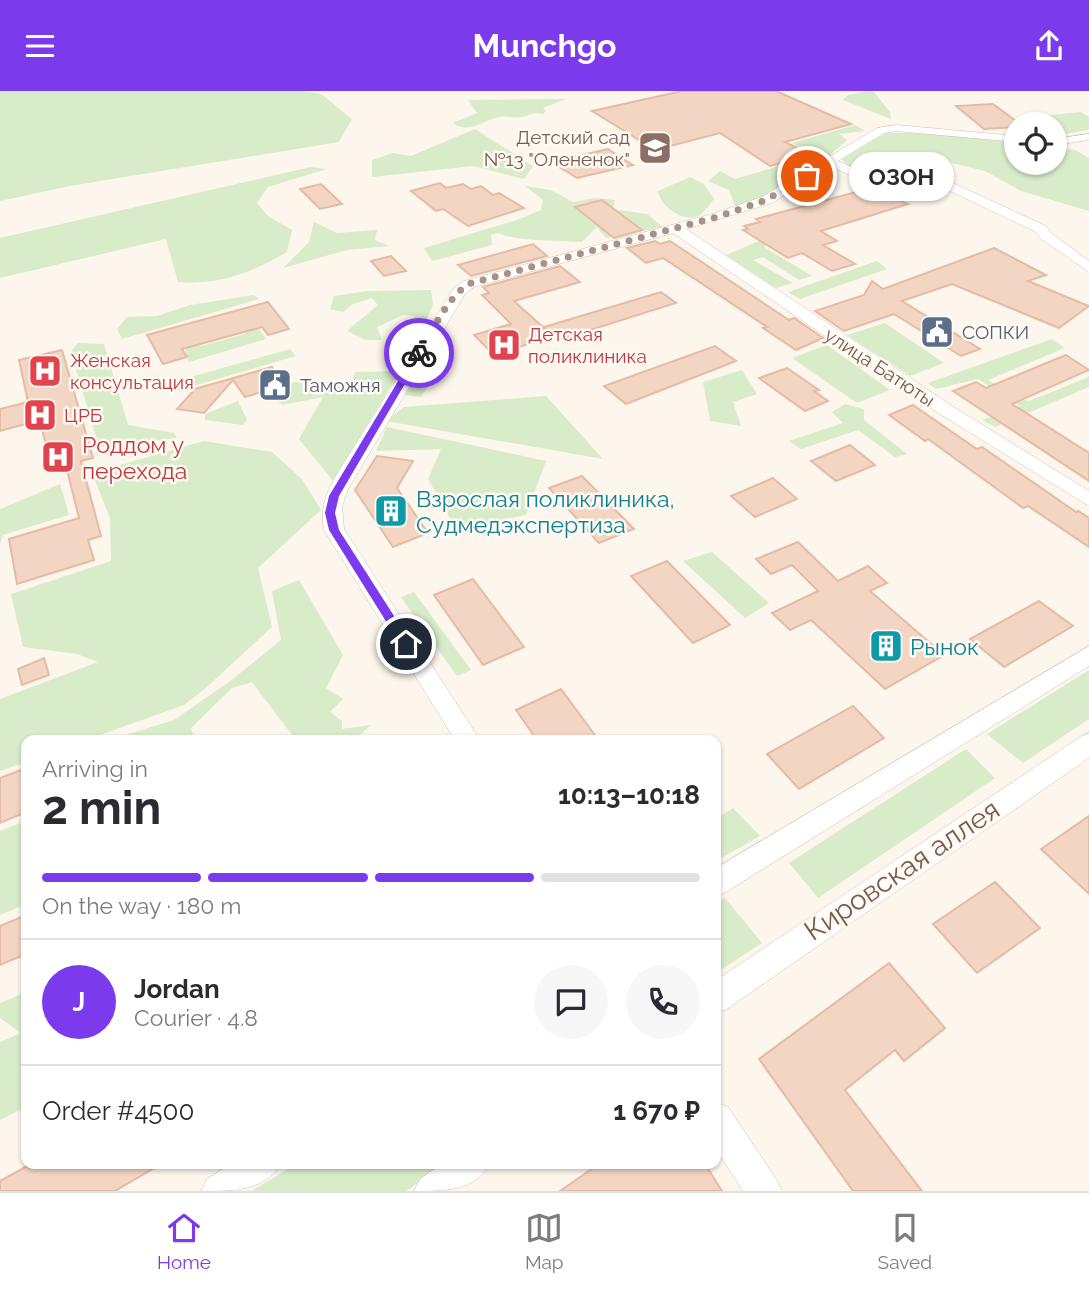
<!DOCTYPE html>
<html lang="en">
<head>
<meta charset="utf-8">
<style>
	body { margin:0; font-family:Raleway,sans-serif; background:#f7f7f7; color:#2b2b33; height:100vh; display:flex; flex-direction:column; font-size:26px; white-space:nowrap }
	* { box-sizing:border-box; margin:0 }
	p { font-size:23px; color:#7c7c81 }
	.icon { flex:none; width:38px; height:38px; fill:none; stroke:currentColor; stroke-width:2; stroke-linecap:round; stroke-linejoin:round }
	.map { position:relative; flex:1; overflow:hidden }
	.side { position:absolute; left:21px; top:644px; width:700px; height:434px; display:flex; flex-direction:column; background:#fff; border-radius:14px; box-shadow:0 2px 5px #0004 }
	.side>* { flex:none }
	.tools { position:absolute; left:1004px; top:21px; display:grid; gap:14px }
	.tools a { display:grid; place-items:center; width:63px; height:63px; border-radius:50%; background:#fff; box-shadow:0 2px 5px #0004; font-size:35px }
	.pin { position:absolute; display:grid; place-items:center; width:60px; height:60px; color:#fff; margin:-30px; border:4px solid #fff; border-radius:50%; box-shadow:0 2px 7px #0007 }
	.courier { position:absolute; display:grid; place-items:center; width:70px; height:70px; margin:-35px; border:5px solid #7c3aed; border-radius:50%; background:#fff; color:#222; box-shadow:0 2px 9px #0007 }
	.bubble { position:absolute; height:49px; border-radius:24px; background:#fff; box-shadow:0 2px 5px #0004; font-size:23px; font-weight:700; line-height:49px; text-align:center }
	.headline em { font-style:normal; font-weight:700 }
	.headline div { display:flex; flex-direction:column-reverse }
	.headline { display:flex; align-items:center; justify-content:space-between; height:119px; padding:0 21px }
	h1 { font-size:46px; font-weight:700; line-height:52px }
	.bar { display:grid; grid-template-columns:repeat(4,1fr); gap:10px 7px; align-content:center; height:84px; padding:0 21px }
	.bar i { height:9px; border-radius:5px; background:#e1e1e2 }
	.bar .on { background:#7c3aed }
	.bar p { grid-column:span 4 }
	.line { display:flex; align-items:center; gap:18px; padding:0 21px; border-top:2px solid #e1e1e2 }
	.line div { flex:1 }
	.round { display:grid; place-items:center; flex:none; width:74px; height:74px; border-radius:37px; background:#f7f7f7 }
	header { display:flex; justify-content:space-between; align-items:center; height:91px; padding:0 21px; background:#7c3aed; color:#fff; font-size:32px; font-weight:700 }
	.dock { display:flex; justify-content:space-around; align-items:center; height:98px; border-top:2px solid #e1e1e2; background:#fff; font-size:19px; color:#7c7c81 }
	.dock a { display:grid; justify-items:center; gap:4px }
	.dock .on { color:#7c3aed }
	.map>svg:first-child { display:block }
	.green { fill:#d8ecc9 }
	.building { fill:#f3d5c3; stroke:#e6bba3; stroke-width:2 }
	.lines { fill:none; stroke-linecap:round; stroke-linejoin:round }
	.street-casing { stroke:#d1beb0; stroke-width:1 }
	.street { fill:#fff; fill-rule:evenodd }
	.route { fill:#7c3aed }
	.done { stroke:#a89285; stroke-width:7; stroke-dasharray:0 12.6 }
	.labels { text-anchor:middle; dominant-baseline:central; stroke-width:5; stroke-linejoin:round; paint-order:stroke }
	.far-education-label { font-size:19px; fill:#785e54; stroke:#fffaf3; text-anchor:end }
	.far-service-label { font-size:19px; fill:#4e5e75; stroke:#fffaf3; text-anchor:start }
	.far-health-label { font-size:19px; fill:#be3a42; stroke:#fffaf3; text-anchor:start }
	.far-street-label { font-size:19px; fill:#7a5c4d; stroke:#fffaf3 }
	.health-label { font-size:23px; fill:#be3a42; stroke:#fffaf3; text-anchor:start }
	.culture-label { font-size:23px; fill:#0d838f; stroke:#fffaf3; text-anchor:start }
	.near-street-label { font-size:28px; fill:#7a5c4d; stroke:#fffaf3 }
</style>
</head>
<body>
<header><svg class="icon" aria-label="menu" viewBox="0 0 24 24"><path d="M4 6h16M4 12h16M4 18h16"/></svg>Munchgo<svg class="icon" aria-label="share" viewBox="0 0 24 24"><path d="M12 15V3M7 8l5-5 5 5M5 13v7h14v-7"/></svg></header>
<div class="map">
<svg width="1089" height="1100" viewBox="0 0 1089 1100">
	<rect width="100%" height="100%" fill="#fdf6ec"/>
	<!-- green -->
	<g class="green">
		<path d="M0 0H305L321 3 352 28 339 51 70 95 0 110Z"/>
		<path d="M866 0H873L890 21 891 28 843 9 848 4Z"/>
		<path d="M566 8 543 17 546 20 543 23C532 21 531 24 522 26 515 28 506 24 499 26 484 29 468 44 453 32L477 22 468 9Z"/>
		<path d="M1081 21 1089 26V39L1055 44V33H1045L1051 24Z"/>
		<path d="M855 34 865 40 839 43 847 49 825 68 792 52Z"/>
		<path d="M475 38 533 75 524 88 473 75 372 86V69L393 62 411 65Z"/>
		<path d="M886 42H931L1017 52V72H1055V57L1075 59 1089 67V120L1021 100 985 80 927 66 907 67 859 80 848 76 842 68Z"/>
		<path d="M813 65 823 69 778 100 735 115 729 99 708 90 720 80 735 88Z"/>
		<path d="M311 76 327 78 268 96 257 112 268 125 292 139 287 161C253 181 218 195 178 191L166 148 0 187V147Z"/>
		<path d="M690 86 704 93 714 108C710 113 704 122 698 125 683 132 660 115 658 100Z"/>
		<path d="M525 95 551 99 573 111 595 107 615 109 612 118 647 123 663 136 606 147 597 136 582 151C558 149 518 151 498 142L491 144 492 154 432 170 424 157 517 129 541 119 543 109Z"/>
		<path d="M314 131 337 142 377 139 375 149 389 155 347 159 283 177 309 151Z"/>
		<path d="M812 139 764 156 812 185 799 189 763 166 753 169 793 192 776 197 726 164 766 147Z"/>
		<path d="M877 170 887 178 800 208 788 201Z"/>
		<path d="M431 199 433 214 416 251 406 252 414 225 403 224 377 236 382 249H366L347 240 378 214 372 207 353 213 343 221 330 218 334 205 367 200Z"/>
		<path d="M254 204 259 208 122 248 117 238 127 226 157 225 190 214Z"/>
		<path d="M885 232 944 272 910 285 847 244Z"/>
		<path d="M256 234 266 248 189 271 184 254 194 252 201 255 245 243 242 237Z"/>
		<path d="M1052 248 1065 257 988 289 1016 306 1029 310 1089 286V296L995 336 982 329 1020 315 978 288 936 298 928 292Z"/>
		<path d="M78 252 104 253 128 334 174 342 177 347 99 356 71 261Z"/>
		<path d="M827 254 890 299 857 312 792 267Z"/>
		<path d="M290 258 296 265 193 295 187 287Z"/>
		<path d="M432 266 446 269 421 306 404 304Z"/>
		<path d="M742 279 757 303 733 311 741 335 710 330 703 291Z"/>
		<path d="M400 280 333 390 299 348 323 306 282 314 272 303 294 291 351 295 355 281Z"/>
		<path d="M546 305 603 368 386 330 404 316Z"/>
		<path d="M238 310 247 329 243 334 205 329V323Z"/>
		<path d="M845 313 864 318V329L907 363 895 366 858 339 801 358 789 350 843 332 832 321Z"/>
		<path d="M387 336 546 370 526 424 456 438 428 388 441 358 376 360Z"/>
		<path d="M204 350 272 361 302 388 321 419 258 477 272 536 208 595 184 614 86 649H26V671L0 680V608L98 571 77 563 23 556 11 503 111 470 110 427 92 382Z"/>
		<path d="M60 393 69 424 3 444 0 453V418Z"/>
		<path d="M712 461 769 512 745 527 683 470Z"/>
		<path d="M299 489 343 564 326 597 343 608 330 621 342 630V638L371 634 354 649H296L252 591 232 597 191 637 195 649H110L174 629 229 591 281 549 272 500Z"/>
		<path d="M414 501 471 579 457 585 401 506Z"/>
		<path d="M1089 579V628L1023 672 987 643Z"/>
		<path d="M966 658 995 687 818 807 789 772Z"/>
		<path d="M733 717 760 745 716 770V728Z"/>
		<path d="M26 730V813L0 824V740Z"/>
		<path d="M725 807 762 852 716 882V813Z"/>
		<path d="M26 901V1016L0 1029V951L21 942 0 927V912Z"/>
		<path d="M296 1073H447L406 1100H252Z"/>
	</g>
	<!-- building -->
	<g class="building">
		<path d="M682 0H776L851 33 785 51 811 64 770 75 720 42 655 59 592 20Z"/>
		<path d="M993 13 1020 33 1017 36 984 38 956 15Z"/>
		<path d="M608 58 633 74 577 87 551 71Z"/>
		<path d="M440 92 446 97 463 93 471 98 481 95 493 104 499 102 524 117 468 135 443 118 436 120 411 100Z"/>
		<path d="M321 93 342 113 320 118 300 98Z"/>
		<path d="M871 97 908 113 821 140 837 150 823 154 855 173 832 180 802 162 788 167 743 139 748 138 744 135 760 131 756 128Z"/>
		<path d="M602 109 642 139 614 147 575 116Z"/>
		<path d="M655 150 660 153 670 150 789 229 794 227 823 247 796 259 763 237 767 236 663 167 646 172 627 157Z"/>
		<path d="M533 153 547 165 471 185 458 174Z"/>
		<path d="M994 157 1046 184 1028 190 1089 215 1059 237 952 193 902 210 980 258 961 265 894 223 844 240 815 220 864 204 872 190 883 198Z"/>
		<path d="M391 165 406 180 384 185 371 170Z"/>
		<path d="M560 175 580 191 514 210 553 245 494 264 474 244 511 233 482 204 489 202 483 196Z"/>
		<path d="M661 201 676 212 559 249 544 236Z"/>
		<path d="M268 211 289 238 268 244 262 236 182 258 187 266 163 273 147 244Z"/>
		<path d="M715 255 736 270 626 313 604 295Z"/>
		<path d="M62 259 93 367 81 370 101 445 88 449 94 469 17 493 9 448 79 427 66 375 52 379 40 329 0 340V318L28 311 19 269Z"/>
		<path d="M1066 264 1089 279 1012 313 1089 362V390L953 300 976 291 986 297Z"/>
		<path d="M272 276 284 294 245 306 233 289 204 322 177 318 195 298Z"/>
		<path d="M787 277 819 299 814 300 828 310 805 320 759 287Z"/>
		<path d="M913 314 977 358 982 356 1076 421 1078 420 1089 427V456L1028 415 1023 417 928 348 925 350 889 324Z"/>
		<path d="M850 354 875 374 836 390 811 370Z"/>
		<path d="M377 365 413 370 397 397 428 442 393 456 355 399Z"/>
		<path d="M582 385 634 438 599 452 549 397Z"/>
		<path d="M773 387 797 408 755 426 731 405Z"/>
		<path d="M798 451 838 490 868 475 887 492 870 500 944 564 885 598 811 529 790 539 772 522 818 500 792 474 771 483 756 468Z"/>
		<path d="M667 470 730 534 693 552 631 485Z"/>
		<path d="M473 488 524 556 483 574 434 504Z"/>
		<path d="M1039 510 1073 535 1004 576 970 548Z"/>
		<path d="M44 567 49 584 22 594 18 578Z"/>
		<path d="M561 598 595 644 583 649H537L516 619Z"/>
		<path d="M853 615 884 647 799 698 767 663Z"/>
		<path d="M26 677V721L0 732V687Z"/>
		<path d="M1089 725V803L1041 758Z"/>
		<path d="M995 791 1040 837 977 882 933 833Z"/>
		<path d="M26 824V863L0 874V835Z"/>
		<path d="M889 872 945 937 904 970 895 959 845 999 922 1100H853L759 968Z"/>
		<path d="M31 1073H161L115 1100H0V1090Z"/>
		<path d="M599 1073H705L722 1100H560Z"/>
	</g>
	<g class="lines">
		<defs>
			<g id="street">
				<path d="M896 34 1017 45V51L896 40 884 42 838 70 889 94 940 86 1046 135 1051 142 1089 170V181L1041 148 1036 141 935 93 888 102 830 75 772 112 686 138 952 315 1089 400V415L940 323 673 142 474 196 465 203 348 398 342 416 344 438 480 649H455L324 439C320 417 326 402 337 383L454 197 464 190 712 123 762 106 877 37Z"/>
				<path d="M1089 43V49L1055 54V48Z"/>
				<path d="M1089 555V575L726 801 716 805V777Z"/>
				<path d="M1089 642V667L727 918 716 922V889L1080 646Z"/>
				<path d="M716 1011 728 1016 776 1088 782 1100H743L716 1058Z"/>
				<path d="M231 1073H280C267 1100 231 1100 201 1100L207 1088Z"/>
				<path d="M442 1073H489C476 1100 444 1100 414 1100L420 1088Z"/>
			</g>
		</defs>
		<!-- street casing -->
		<use href="#street" class="street-casing"/>
		<!-- street -->
		<use href="#street" class="street"/>
	</g>
	<!-- route -->
	<path class="route" d="M419 259 423 262 339 405 335 422 339 439 412 553 406 557 402 556 329 439 325 422 329 405 415 262Z"/>
	<g class="lines">
		<!-- done -->
		<path class="done" d="M419 262C433 239 446 209 468 193L717 126 766 109 807 85"/>
	</g>
	<!-- icons -->
	<defs>
		<symbol id="school-square" viewBox="-11 -11 22 22"><rect x="-9" y="-9" width="18" height="18" rx="4" fill="#8d6e63" stroke="#fffaf3"/><path d="M0-5L7-2L0 1L-7-2ZM-4 1L0 2.5L4 1V4Q0 6-4 4Z" fill="#fff"/></symbol>
		<symbol id="civic-square" viewBox="-11 -11 22 22"><rect x="-9" y="-9" width="18" height="18" rx="4" fill="#5c6f8a" stroke="#fffaf3"/><path d="M-.6-6.5H3V-4.5H.6V-3L4-1V1h2V6H-6V1h2V-1L-.6-3ZM-1.2 2.5V6h2.4V2.5Z" fill="#fff"/></symbol>
		<symbol id="hospital-square" viewBox="-11 -11 22 22"><rect x="-9" y="-9" width="18" height="18" rx="4" fill="#e0444e" stroke="#fffaf3"/><path d="M-5-5h3v3.5h4V-5h3V5h-3V1.5h-4V5h-3Z" fill="#fff"/></symbol>
		<symbol id="building-square" viewBox="-11 -11 22 22"><rect x="-9" y="-9" width="18" height="18" rx="4" fill="#0f9aa8" stroke="#fffaf3"/><path d="M-4-6H4V6H1V3H-1V6H-4ZM-2.5-4.3h1.7v1.8h-1.7ZM.8-4.3h1.7v1.8H.8ZM-2.5-1h1.7V.8h-1.7ZM.8-1h1.7V.8H.8Z" fill="#fff"/></symbol>
	</defs>
	<g fill-rule="evenodd">
		<use href="#school-square" x="636" y="38" width="38" height="38"/>
		<use href="#civic-square" x="918" y="222" width="38" height="38"/>
		<use href="#hospital-square" x="485" y="235" width="38" height="38"/>
		<use href="#hospital-square" x="26" y="261" width="38" height="38"/>
		<use href="#civic-square" x="256" y="275" width="38" height="38"/>
		<use href="#hospital-square" x="21" y="305" width="38" height="38"/>
		<use href="#hospital-square" x="39" y="347" width="38" height="38"/>
		<use href="#building-square" x="372" y="401" width="38" height="38"/>
		<use href="#building-square" x="867" y="536" width="38" height="38"/>
	</g>
	<g class="labels">
		<!-- far-education labels -->
		<g class="far-education-label">
			<text x="630" y="46">Детский сад<tspan x="630" dy="22">№13 "Олененок"</tspan></text>
		</g>
		<!-- far-service labels -->
		<g class="far-service-label">
			<text x="962" y="241">СОПКИ</text>
			<text x="300" y="294">Таможня</text>
		</g>
		<!-- far-health labels -->
		<g class="far-health-label">
			<text x="528" y="243">Детская<tspan x="528" dy="22">поликлиника</tspan></text>
			<text x="70" y="269">Женская<tspan x="70" dy="22">консультация</tspan></text>
			<text x="64" y="324">ЦРБ</text>
		</g>
		<!-- far-street labels -->
		<g class="far-street-label">
			<text transform="translate(880 276) rotate(33)">улица Батюты</text>
		</g>
		<!-- health labels -->
		<g class="health-label">
			<text x="82" y="353">Роддом у<tspan x="82" dy="26">перехода</tspan></text>
		</g>
		<!-- culture labels -->
		<g class="culture-label">
			<text x="416" y="407">Взрослая поликлиника,<tspan x="416" dy="26">Судмедэкспертиза</tspan></text>
			<text x="910" y="555">Рынок</text>
		</g>
		<!-- near-street labels -->
		<g class="near-street-label">
			<text transform="translate(902 779) rotate(-34)">Кировская аллея</text>
		</g>
	</g>
</svg>
<div class="tools">
<a><svg class="icon" aria-label="locate" viewBox="0 0 24 24"><circle cx="12" cy="12" r="6"/><path d="M12 2v4M12 18v4M2 12h4M18 12h4"/></svg></a>
</div>
<div class="pin" style="left:807px;top:85px;background:#ea580c"><svg class="icon" aria-label="bag" viewBox="0 0 24 24"><path d="M5 8h14l-1 12H6zM9 8a3 3 0 0 1 6 0"/></svg></div>
<div class="pin" style="left:406px;top:553px;background:#1f2937"><svg class="icon" aria-label="home" viewBox="0 0 24 24"><path d="M3 11l9-7 9 7M6 9v11h12V9"/></svg></div>
<div class="courier" style="left:419px;top:262px"><svg class="icon" aria-label="bike" viewBox="0 0 24 24"><circle cx="6" cy="16" r="4"/><circle cx="18" cy="16" r="4"/><path d="M6 16l4-8h5l3 8M10 8l3 8H6M13 5h3"/></svg></div>
<div class="bubble" style="left:849px;top:61px;width:105px">ОЗОН</div>
<section class="side">
<div class="headline"><div><h1>2 min</h1><p>Arriving in</p></div><em>10:13–10:18</em></div>
<div class="bar"><i class="on"></i><i class="on"></i><i class="on"></i><i></i><p>On the way · 180 m</p></div>
<div class="line" style="height:126px"><b class="round" style="background:#7c3aed;color:#fff">J</b><div><b>Jordan</b><p>Courier · 4.8</p></div><a class="round"><svg class="icon" aria-label="chat" viewBox="0 0 24 24"><path d="M4 5h16v11H9l-5 4z"/></svg></a><a class="round"><svg class="icon" aria-label="phone" viewBox="0 0 24 24"><path d="M5 4h4l2 5-3 2q2 4 5 5l2-3 5 2v4C11 20 4 13 5 4z"/></svg></a></div>
<div class="line" style="height:91px"><div>Order #4500</div><b>1 670 ₽</b></div>
</section>
</div>
<nav class="dock">
<a class="on"><svg class="icon" aria-label="home" viewBox="0 0 24 24"><path d="M3 11l9-7 9 7M6 9v11h12V9"/></svg>Home</a>
<a><svg class="icon" aria-label="map" viewBox="0 0 24 24"><path d="M3 6l6-2 6 2 6-2v14l-6 2-6-2-6 2zM9 4v14M15 6v14"/></svg>Map</a>
<a><svg class="icon" aria-label="saved" viewBox="0 0 24 24"><path d="M7 4h10v16l-5-4-5 4z"/></svg>Saved</a>
</nav>
</body>
</html>
